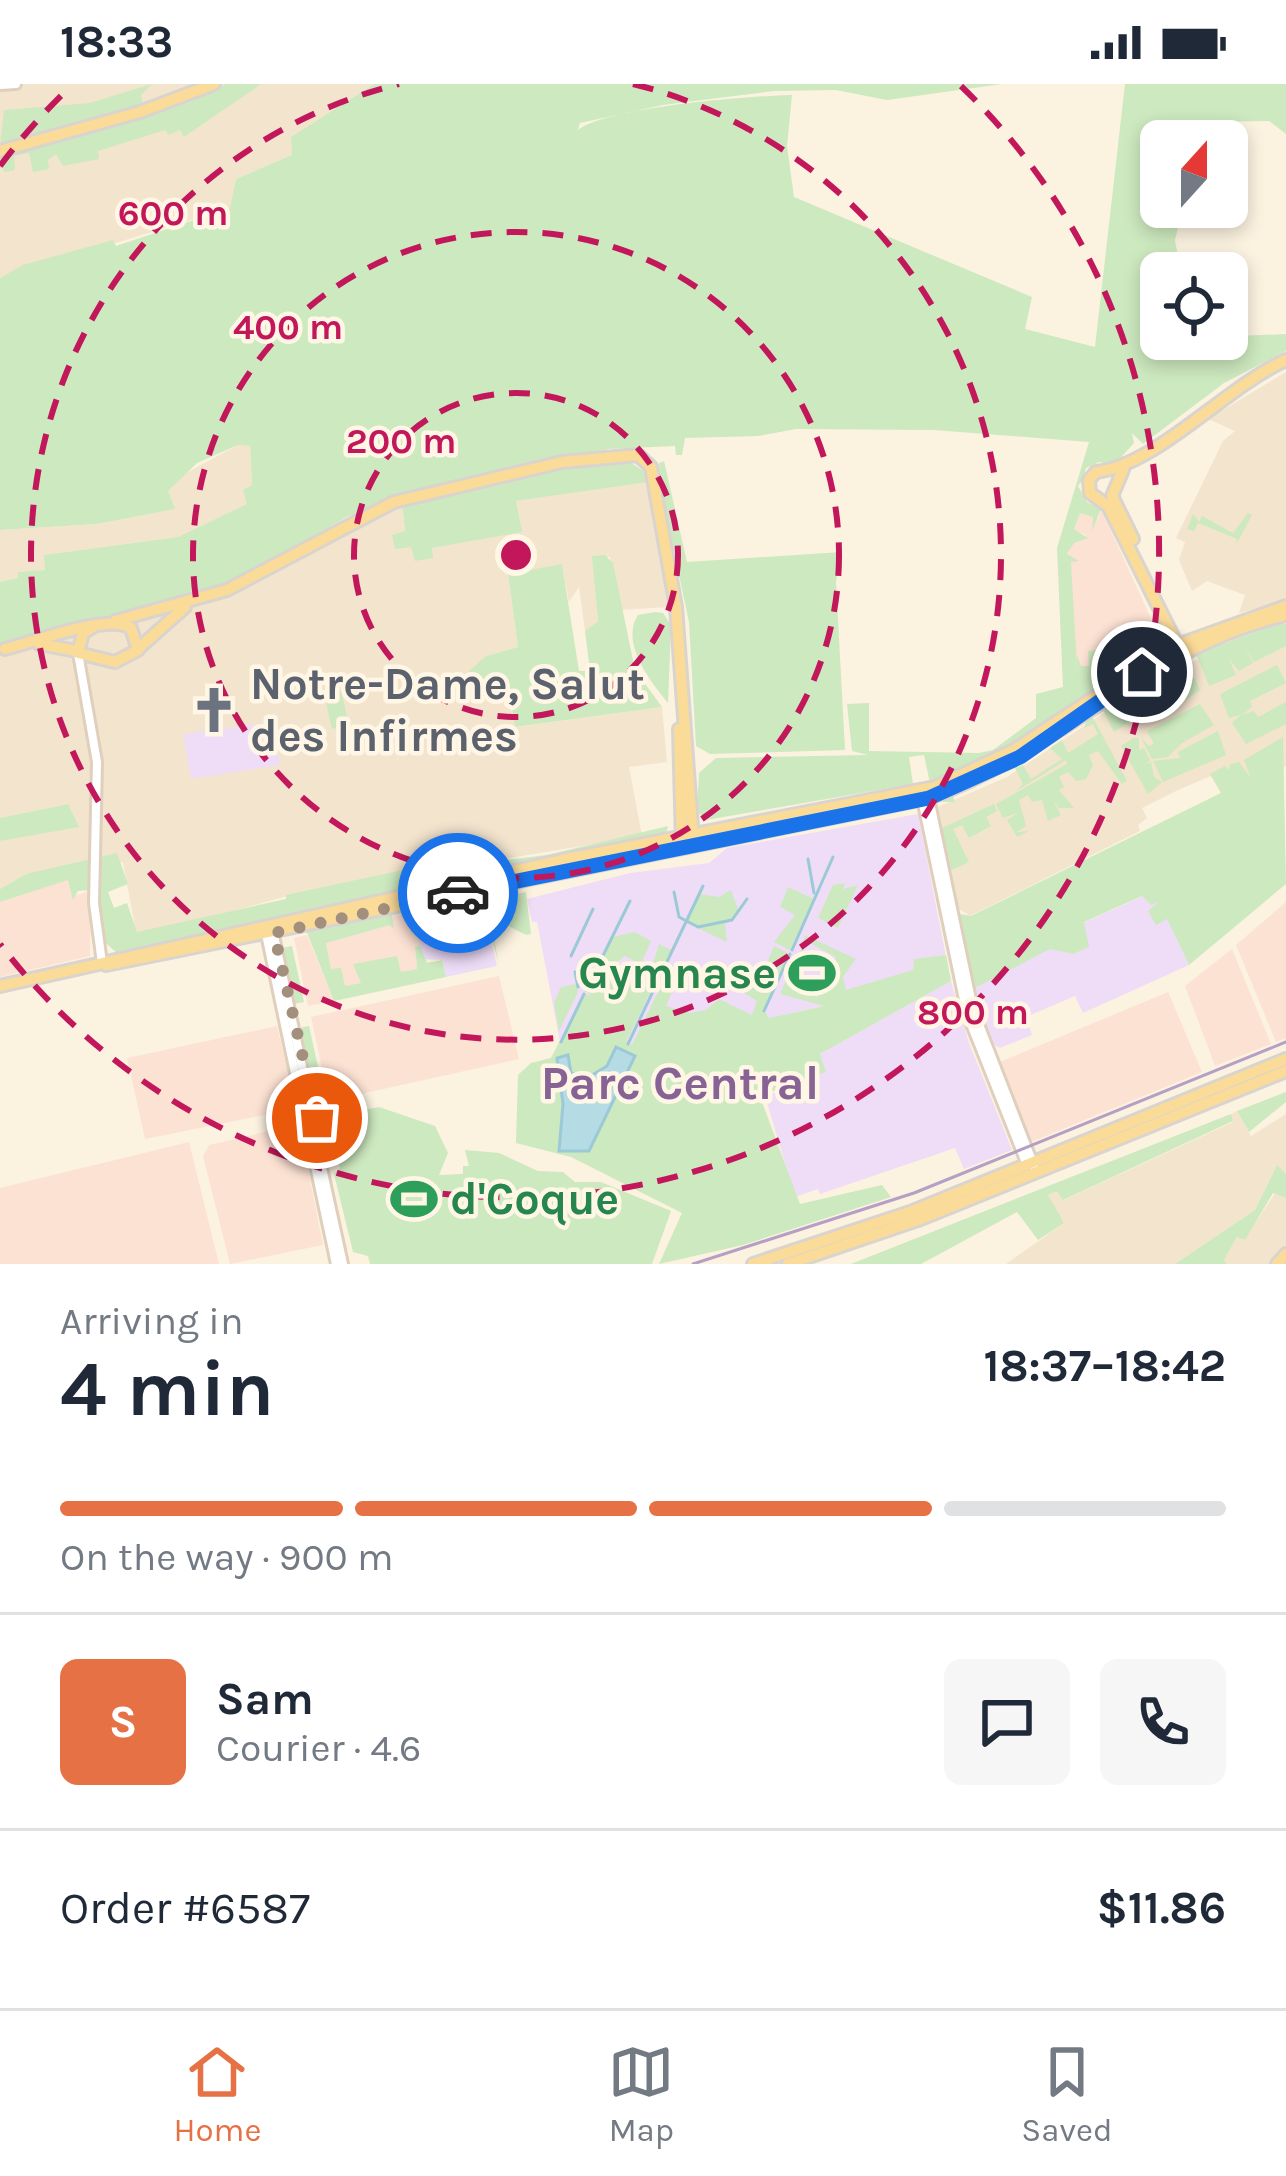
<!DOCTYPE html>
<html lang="en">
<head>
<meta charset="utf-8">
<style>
	body { margin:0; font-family:Karla,sans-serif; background:#f6f6f7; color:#1f2937; height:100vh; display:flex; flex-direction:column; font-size:45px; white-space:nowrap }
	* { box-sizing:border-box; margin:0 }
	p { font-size:39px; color:#747a83 }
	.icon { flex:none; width:66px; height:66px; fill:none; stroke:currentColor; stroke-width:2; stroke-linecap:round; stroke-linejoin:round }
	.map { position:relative; height:1180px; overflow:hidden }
	.sheet { display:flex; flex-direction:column; background:#fff; flex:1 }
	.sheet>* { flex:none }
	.needle { width:78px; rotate:21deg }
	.tools { position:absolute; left:1140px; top:36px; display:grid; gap:24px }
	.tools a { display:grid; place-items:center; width:108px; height:108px; border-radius:18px; background:#fff; box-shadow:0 6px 18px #0003; font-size:60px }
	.pin { position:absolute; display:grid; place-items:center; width:102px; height:102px; color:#fff; margin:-51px; border:6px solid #fff; border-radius:50%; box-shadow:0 3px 12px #0007 }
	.courier { position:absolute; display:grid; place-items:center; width:120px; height:120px; margin:-60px; border:9px solid #1a73e8; border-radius:50%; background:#fff; color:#222; box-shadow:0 3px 15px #0007 }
	.head em { font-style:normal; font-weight:700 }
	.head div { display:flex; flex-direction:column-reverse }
	.head { display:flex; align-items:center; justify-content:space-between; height:204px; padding:0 60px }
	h1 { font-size:78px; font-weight:700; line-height:90px }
	.bar { display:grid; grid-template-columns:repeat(4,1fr); gap:18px 12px; align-content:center; height:144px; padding:0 60px }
	.bar i { height:15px; border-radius:9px; background:#e0e1e3 }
	.bar .current { background:#e67145 }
	.bar p { grid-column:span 4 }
	.line { display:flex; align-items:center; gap:30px; padding:0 60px; border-top:3px solid #e0e1e3 }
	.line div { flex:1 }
	.round { display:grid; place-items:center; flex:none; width:126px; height:126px; border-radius:18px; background:#f6f6f7 }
	.status { display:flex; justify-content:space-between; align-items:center; height:84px; padding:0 60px; background:#fff; direction:ltr }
	.status svg { height:33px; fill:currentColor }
	.tabs { display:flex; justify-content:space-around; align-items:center; height:168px; border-top:3px solid #e0e1e3; background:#fff; font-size:33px; color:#747a83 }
	.tabs a { display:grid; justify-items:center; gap:6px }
	.tabs .current { color:#e67145 }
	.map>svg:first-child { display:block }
	.residential { fill:#f3e4ce }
	.commercial { fill:#fce2d3 }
	.education { fill:#efddf8 }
	.green { fill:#cde9bf; fill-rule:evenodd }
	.water { fill:#b5dbe5; stroke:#9bcad6; stroke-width:3 }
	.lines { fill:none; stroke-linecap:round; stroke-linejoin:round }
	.stream { stroke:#9bcad6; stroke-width:3 }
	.minor-casing { stroke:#dfcfbc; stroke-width:14 }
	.major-casing { stroke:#dad4cf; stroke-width:16 }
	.minor { stroke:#fff; stroke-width:8 }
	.major { stroke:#fbdb98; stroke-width:10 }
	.tram { stroke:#b59fc4; stroke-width:3 }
	.done { stroke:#a28f7d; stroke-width:12; stroke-dasharray:0 21.6 }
	.route { stroke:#1a73e8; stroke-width:15 }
	.ring { fill:none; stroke:#c2185b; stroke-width:6; stroke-dasharray:21 15 }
	.labels { text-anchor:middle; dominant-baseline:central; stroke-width:9; stroke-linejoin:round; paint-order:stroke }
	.worship-label { font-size:45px; font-weight:bold; fill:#5b616d; stroke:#fff6e5; text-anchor:start }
	.leisure-label { font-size:45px; font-weight:bold; fill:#27864d; stroke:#fff6e5; text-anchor:end }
	.neighbourhood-label { font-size:48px; font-weight:bold; fill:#876395; stroke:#fff6e5 }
	.centre { fill:#c2185b; stroke:#fff6e5; stroke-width:6 }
	.ring-label { font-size:36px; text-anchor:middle; font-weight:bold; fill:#c2185b; stroke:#fff6e5; stroke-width:9; stroke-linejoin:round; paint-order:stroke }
</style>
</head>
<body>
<div class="status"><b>18:33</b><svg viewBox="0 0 49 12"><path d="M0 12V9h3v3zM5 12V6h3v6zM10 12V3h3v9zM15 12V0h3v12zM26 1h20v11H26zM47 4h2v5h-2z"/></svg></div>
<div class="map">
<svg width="1286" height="1180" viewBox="0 0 1286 1180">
	<rect width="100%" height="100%" fill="#fcf2e0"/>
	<!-- residential -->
	<g class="residential">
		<path d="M0 0H374L291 53 293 71 236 95 231 124 0 194Z"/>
		<path d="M1286 288V516L1239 529 1245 511 1207 497 1192 507 1179 476 1185 458 1176 454 1223 357 1235 347 1208 335Z"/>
		<path d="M238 361 250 362 252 402 243 406 248 420 178 453 45 471 46 486 19 488 18 494 0 498V446L97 440 174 425 168 407 175 395Z"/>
		<path d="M649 398 660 440 669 523 619 526 610 473 593 472 598 537 585 547 579 503 569 518 562 481 508 490 518 563 486 572 469 588 470 597 509 599 516 643 662 623 667 678 629 683 642 752 480 779 477 770 287 812 172 844 136 848 123 778 26 790 0 805V757L49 745 68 720 0 734V566L202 515 345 441 402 420 405 448 395 465 411 462 416 477 431 464 521 448 515 417Z"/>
		<path d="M1286 545V682L1222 708 1211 692 1178 706 1142 724 1147 734 1138 741 1140 747 970 832 959 825 938 723 1007 693 1155 595 1225 563Z"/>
		<path d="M1237 1027 1251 1052 1286 1030V1090L1276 1083 1255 1126 1175 1180H1006L1064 1139 1047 1112 1057 1106 1064 1116 1233 1038 1231 1030Z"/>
		<path d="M1286 1093V1180H1227L1223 1177 1238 1152 1244 1156Z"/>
	</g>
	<!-- commercial -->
	<g class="commercial">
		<path d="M1101 425 1154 541 1162 546 1143 561 1085 588 1076 578 1066 474 1073 459 1086 451 1074 446 1080 428 1098 435Z"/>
		<path d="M68 795 74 812 91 806 90 872 0 893V818Z"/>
		<path d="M1286 818V954L1276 958 1236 861Z"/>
		<path d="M433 829 439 854 415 864 417 885 401 889 397 873 354 880 362 899 345 903 331 886 326 858 390 841 393 831 405 830 407 836Z"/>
		<path d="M307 851 334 917 308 922 294 854Z"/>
		<path d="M1232 865 1271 960 1215 982 1185 902Z"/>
		<path d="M499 892 519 975 329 1017 311 933Z"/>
		<path d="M1168 908 1202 988 1031 1058 1000 978Z"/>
		<path d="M277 942 293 1009 285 1027 145 1055 127 974Z"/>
		<path d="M287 1043 302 1054 323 1161 230 1180 203 1072 209 1061Z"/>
		<path d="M189 1058 219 1180H0V1104Z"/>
	</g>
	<!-- education -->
	<g class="education">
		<path d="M274 638 280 681 191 695 183 650Z"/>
		<path d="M918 730 950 893 770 934 752 931 644 966 578 942 560 958 537 838H532L527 815 630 789 709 779 727 764Z"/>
		<path d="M1143 812 1159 818 1189 881 1083 929 1075 912 1026 933 1032 951 1000 964 992 960 975 904 1050 864 1073 870 1088 863 1083 839Z"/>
		<path d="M483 819 497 882 446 893 442 876 422 875 419 858 439 854 433 829Z"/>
		<path d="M951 897 969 959 1012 1066 964 1085 955 1064 820 1110 818 1105 795 1113 765 1012 825 988 820 970Z"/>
	</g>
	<!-- green -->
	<g class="green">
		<path d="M152 0 141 11 143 21 0 63 4 26 90 19Z"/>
		<path d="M226 0H261L184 53 180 46 169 51 165 46 98 67 99 75 63 82 56 70 48 76 49 85 33 88 29 69 14 72 15 86 4 88 0 71 142 32Z"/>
		<path d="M374 0H1002L887 16 836 6 774 7 663 21 580 39 584 23 578 46C608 23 748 12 792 11L787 62 794 113 1032 213 1025 245 1095 263 1125 0H1286V50L1269 37 1203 38 1197 57H1161V123H1183L1175 156 1181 189H1161V255L1286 250V267L1224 299 1143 360 1132 349 1134 359 1114 381 1099 378 1086 384 1084 392 1105 382 1092 388 1095 419 1083 407V395L1078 402 1087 418 1101 425 1092 447 1093 433 1080 429 1074 445 1088 454 1074 459 1067 470 1079 477 1071 478 1077 583V571L1081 582H1089L1088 567 1130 563 1091 587 1143 561 1137 555 1146 553 1140 540 1147 536 1150 551 1162 546 1164 558 986 678 930 699 924 671 909 673 913 700 706 736 697 727 699 689 716 674 868 671 852 667 847 620 869 619V667L979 669 993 666 1036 634V610L1063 603 1057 464 1089 358 934 346 796 345 758 352 685 354 682 371H676L675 362 609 365 418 406 347 433 228 502 0 563V498L18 494V488L45 486 44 471 178 453 247 420 243 406 252 401 250 362 238 361 197 379 168 407 175 425 97 440 0 446V194L23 181 113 156 116 162 230 124 236 95 292 71 291 53Z"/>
		<path d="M627 376 645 388 649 398 516 417 522 448 432 464 433 474 415 477 411 463 395 465 392 451 405 447 402 420 578 381Z"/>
		<path d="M664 377 687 478 841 468 836 498 845 666 710 670 696 662 689 538 660 401 659 379Z"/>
		<path d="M1248 429 1252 431 1236 461 1237 455 1198 439 1194 447 1187 445 1193 430 1199 438 1202 432 1233 449Z"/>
		<path d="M605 471 613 479 635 586 662 623 515 643 509 600 475 603 469 587 486 572 518 563 508 490 562 480 579 587H590L585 547 598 537 592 472Z"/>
		<path d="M655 528 663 529 671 541 668 619C650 597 620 559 638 531Z"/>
		<path d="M1286 534 1281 540H1286V562L1254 578 1245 563 1253 579 1239 587 1229 575 1236 591 1209 602 1196 570 1271 542 1242 546Z"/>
		<path d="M1182 577 1192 591H1183L1185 596 1194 593 1200 606 1176 622 1168 606 1157 620 1149 611 1155 621 1114 648 1103 626 1117 614 1102 620Z"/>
		<path d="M1277 581 1286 599 1250 617 1252 623 1242 631 1254 627 1258 633 1286 618V640L1246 660 1232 639 1241 631 1229 634 1220 610Z"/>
		<path d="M341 606 349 641 332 645 324 610Z"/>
		<path d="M1200 620 1214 641 1182 659 1168 673 1152 675 1141 654 1149 662 1154 660 1147 647Z"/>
		<path d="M1095 629 1092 632 1127 697 1122 700 1098 667 1089 671 1093 681 1086 695 1076 697 1068 688 1059 693 1064 703 1059 706 1074 724H1059L1053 716 1061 731 1048 737 1042 716 1032 718 1028 711 1019 716 1026 742 1017 748 1029 747 1017 753 1007 736 1019 728 1003 734 996 720 1067 680 1066 676 1015 708 1023 700 1015 684 953 712 955 718H941V712L1010 682ZM1087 635 1084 644 1093 640 1098 650 1068 669 1062 656 1050 664 1062 675 1031 695 1023 681 1016 684Z"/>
		<path d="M1218 647 1226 671 1163 698 1153 677 1180 674 1178 668Z"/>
		<path d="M1283 653 1286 800 1189 881 1167 835 1156 841 1148 827 1159 818 1151 821 1142 812 1084 838 1089 863 1073 870 1050 865 975 904 960 830 971 832 1221 709 1210 690 1225 682 1229 686 1230 680 1239 678 1251 694 1244 676Z"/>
		<path d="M1134 654H1139V666L1144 664 1150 676 1146 680 1151 678 1154 693 1162 698 1148 710 1121 662Z"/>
		<path d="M68 720 79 743 0 757V734Z"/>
		<path d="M994 720 997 727 986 733 991 742 969 754 962 741 953 745 969 778 951 786 942 744Z"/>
		<path d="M668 742 666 749 117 869 102 856 99 796 91 795 90 806 78 807 73 816 68 796 0 818V805L26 790 117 769 128 800 108 808 114 824 127 819 137 848 286 815V811L478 770 481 779 547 771Z"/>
		<path d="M845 799 843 805 858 801 838 844 818 834 833 801Z"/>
		<path d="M788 803 814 815 790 866 774 858 795 831 780 823Z"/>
		<path d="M731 806 739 828 725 840 727 858 685 838 699 810 719 813Z"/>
		<path d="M526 808 531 850 526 851 501 838 496 815Z"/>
		<path d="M485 809 499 881 483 819 407 836 404 826Z"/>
		<path d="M392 831 394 845 390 841 326 859 331 885 341 884 345 902 361 899 353 880 397 872 401 888 417 885 415 863 420 862 427 879 442 876 446 893 334 917 306 846Z"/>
		<path d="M635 848 651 857 641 880 625 872 617 878 611 898 615 895 644 908 659 860 671 866 626 958 632 961 661 902 672 908 666 922 690 929 706 926 719 915 752 931 757 917 728 899 730 894 756 905 774 862 790 870 764 926 769 934 824 922 780 910 796 874 801 876 790 901 817 913 836 873 810 859 800 870 805 851 856 875 843 893 846 906 913 886 914 875 946 871 951 897 820 970 826 988 768 1009 762 1018 800 1120 882 1101 891 1113 743 1161 659 1180 682 1129 571 1073 516 1059 518 991 531 979 551 974 584 910 591 911 586 907 613 853Z"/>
		<path d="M292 862 304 918 294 920 282 864Z"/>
		<path d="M576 900 578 908 559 947 554 919 561 903Z"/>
		<path d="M309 942 322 1001 312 1003 299 944Z"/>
		<path d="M1286 1008V1018L1249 1048 1237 1027Z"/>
		<path d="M379 1023 435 1042 448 1069 439 1091 463 1090V1082H469L465 1066 499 1069 538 1087 563 1088 575 1098H601L671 1127 652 1180H370L368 1172 353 1168 334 1090 340 1084 330 1038 338 1037 333 1032Z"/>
		<path d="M1231 1030 1233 1037 1063 1116 1057 1107 1048 1111 1064 1139 1038 1156 1017 1128 921 1180H851Z"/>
		<path d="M1277 1081 1286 1090V1114L1273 1109 1245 1156 1237 1153 1224 1176 1227 1180H1175L1255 1126Z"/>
	</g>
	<!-- water -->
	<path class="water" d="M616 963 635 972 589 1067H559L563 1020 557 974 568 971 571 989 589 993 607 982Z"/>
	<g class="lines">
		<!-- stream -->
		<g class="stream">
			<path d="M808 775 814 809"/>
			<path d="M674 808 679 833 698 843 732 836 747 815"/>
			<path d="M792 866 833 773"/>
			<path d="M571 872 593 825"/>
			<path d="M575 888 578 903"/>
			<path d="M586 906 630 817"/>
			<path d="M764 927 790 870"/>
			<path d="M561 958 584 910"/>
			<path d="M628 960 703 802"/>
		</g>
		<defs>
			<g id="minor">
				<path d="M0 1 16 0"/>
				<path d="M78 569 97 678 94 819 102 879"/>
				<path d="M929 714 973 925 1034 1082"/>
				<path d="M922 715 967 930 1027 1081"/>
				<path d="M265 845 299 1008 297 1030 308 1049 336 1180"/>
				<path d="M273 847 307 1006 318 1026 314 1047 343 1180"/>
			</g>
			<g id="major">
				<path d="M0 67 140 28 214 0"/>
				<path d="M1123 386 1112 412 1133 455"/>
				<path d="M115 537 227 506 394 418 562 378 638 371 651 383 676 523 693 756"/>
				<path d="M39 560 77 567"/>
				<path d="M1177 560 1108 422 1090 409 1089 396 1096 388C1157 381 1224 304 1286 276"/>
				<path d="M139 564 185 523"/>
				<path d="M5 565C34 558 108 529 131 544L138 566 115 578 78 569 83 549 96 541"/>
				<path d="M679 645 682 758"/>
				<path d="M106 881 929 714C1060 667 1147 563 1286 531"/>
				<path d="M0 902 572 774 935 703 1014 666 1169 564 1286 522"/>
				<path d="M753 1180 913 1127 1286 975"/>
				<path d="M788 1180 918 1136 1286 987"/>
				<path d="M1277 1180 1286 1170"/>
			</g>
		</defs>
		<!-- minor casing -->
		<use href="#minor" class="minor-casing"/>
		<!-- major casing -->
		<use href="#major" class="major-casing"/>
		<!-- minor -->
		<use href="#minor" class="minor"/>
		<!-- major -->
		<use href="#major" class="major"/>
		<!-- tram -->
		<path class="tram" d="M693 1180 914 1109 1286 958"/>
	</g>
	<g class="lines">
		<!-- done -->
		<path class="done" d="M317 1034 274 849 458 809"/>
		<!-- route -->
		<path class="route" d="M458 809 929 714 1020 673 1142 588"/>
	</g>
	<!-- distance rings -->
	<g class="ring">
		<circle cx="516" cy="471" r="162"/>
		<circle cx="516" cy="471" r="323"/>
		<path d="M633 0A485 485 0 1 1 399 0"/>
		<path d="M0 82A646 646 0 0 1 71 2M961 2A646 646 0 1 1 0 860"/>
	</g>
	<!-- icons -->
	<defs>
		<symbol id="church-bare" viewBox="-9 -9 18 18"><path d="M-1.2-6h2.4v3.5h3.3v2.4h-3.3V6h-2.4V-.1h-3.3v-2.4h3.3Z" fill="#6b7280" stroke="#fff6e5" stroke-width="2.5" paint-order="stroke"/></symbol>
		<symbol id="stadium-bare" viewBox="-9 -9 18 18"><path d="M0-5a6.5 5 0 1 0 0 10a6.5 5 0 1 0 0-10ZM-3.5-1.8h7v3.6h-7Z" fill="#2e9e5b" stroke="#fff6e5" stroke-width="2.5" paint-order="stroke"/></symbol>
	</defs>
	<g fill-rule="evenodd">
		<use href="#church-bare" x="181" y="593" width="66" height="66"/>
		<use href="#stadium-bare" x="779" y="856" width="66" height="66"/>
		<use href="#stadium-bare" x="381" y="1082" width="66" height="66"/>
	</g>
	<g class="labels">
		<!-- worship labels -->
		<g class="worship-label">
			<text x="250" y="600">Notre-Dame, Salut<tspan x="250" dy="52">des Infirmes</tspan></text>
		</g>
		<!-- leisure labels -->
		<g class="leisure-label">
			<text x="776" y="889">Gymnase</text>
			<text x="450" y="1115" text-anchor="start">d'Coque</text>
		</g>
		<!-- neighbourhood labels -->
		<g class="neighbourhood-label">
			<text x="680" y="999">Parc Central</text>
		</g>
	</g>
	<circle cx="516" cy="471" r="18" class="centre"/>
	<g class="ring-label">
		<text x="173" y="141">600 m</text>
		<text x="288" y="255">400 m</text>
		<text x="401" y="369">200 m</text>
		<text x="973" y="940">800 m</text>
	</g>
</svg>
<div class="tools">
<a><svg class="needle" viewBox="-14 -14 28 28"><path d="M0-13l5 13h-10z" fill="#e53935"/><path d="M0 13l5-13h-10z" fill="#747a83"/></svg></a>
<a><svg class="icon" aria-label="locate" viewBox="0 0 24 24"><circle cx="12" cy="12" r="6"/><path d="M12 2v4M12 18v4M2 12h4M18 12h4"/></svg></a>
</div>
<div class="pin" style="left:317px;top:1034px;background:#ea580c"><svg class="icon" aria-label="bag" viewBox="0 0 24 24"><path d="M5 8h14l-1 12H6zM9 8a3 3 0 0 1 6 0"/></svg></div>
<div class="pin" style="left:1142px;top:588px;background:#1f2937"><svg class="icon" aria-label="home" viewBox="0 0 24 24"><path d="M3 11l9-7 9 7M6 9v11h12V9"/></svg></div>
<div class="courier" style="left:458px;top:809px"><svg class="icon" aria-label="car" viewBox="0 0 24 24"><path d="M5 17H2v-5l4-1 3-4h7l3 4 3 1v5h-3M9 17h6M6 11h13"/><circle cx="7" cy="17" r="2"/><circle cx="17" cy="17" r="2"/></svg></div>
</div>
<section class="sheet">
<div class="head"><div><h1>4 min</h1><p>Arriving in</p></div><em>18:37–18:42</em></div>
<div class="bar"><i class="current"></i><i class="current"></i><i class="current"></i><i></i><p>On the way · 900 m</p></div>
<div class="line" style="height:216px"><b class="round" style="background:#e67145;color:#fff">S</b><div><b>Sam</b><p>Courier · 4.6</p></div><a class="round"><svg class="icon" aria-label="chat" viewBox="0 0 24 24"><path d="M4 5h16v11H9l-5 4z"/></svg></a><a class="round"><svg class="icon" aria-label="phone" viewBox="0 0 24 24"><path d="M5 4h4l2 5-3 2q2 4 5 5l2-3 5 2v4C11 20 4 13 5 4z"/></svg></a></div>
<div class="line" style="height:156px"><div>Order #6587</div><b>$11.86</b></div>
</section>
<nav class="tabs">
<a class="current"><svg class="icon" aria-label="home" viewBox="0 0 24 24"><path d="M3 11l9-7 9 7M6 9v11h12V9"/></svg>Home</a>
<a><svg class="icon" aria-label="map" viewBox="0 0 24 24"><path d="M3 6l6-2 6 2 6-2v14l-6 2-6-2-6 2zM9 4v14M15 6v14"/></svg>Map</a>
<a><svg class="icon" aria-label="saved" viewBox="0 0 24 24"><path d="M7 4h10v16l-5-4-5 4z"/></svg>Saved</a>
</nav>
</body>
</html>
